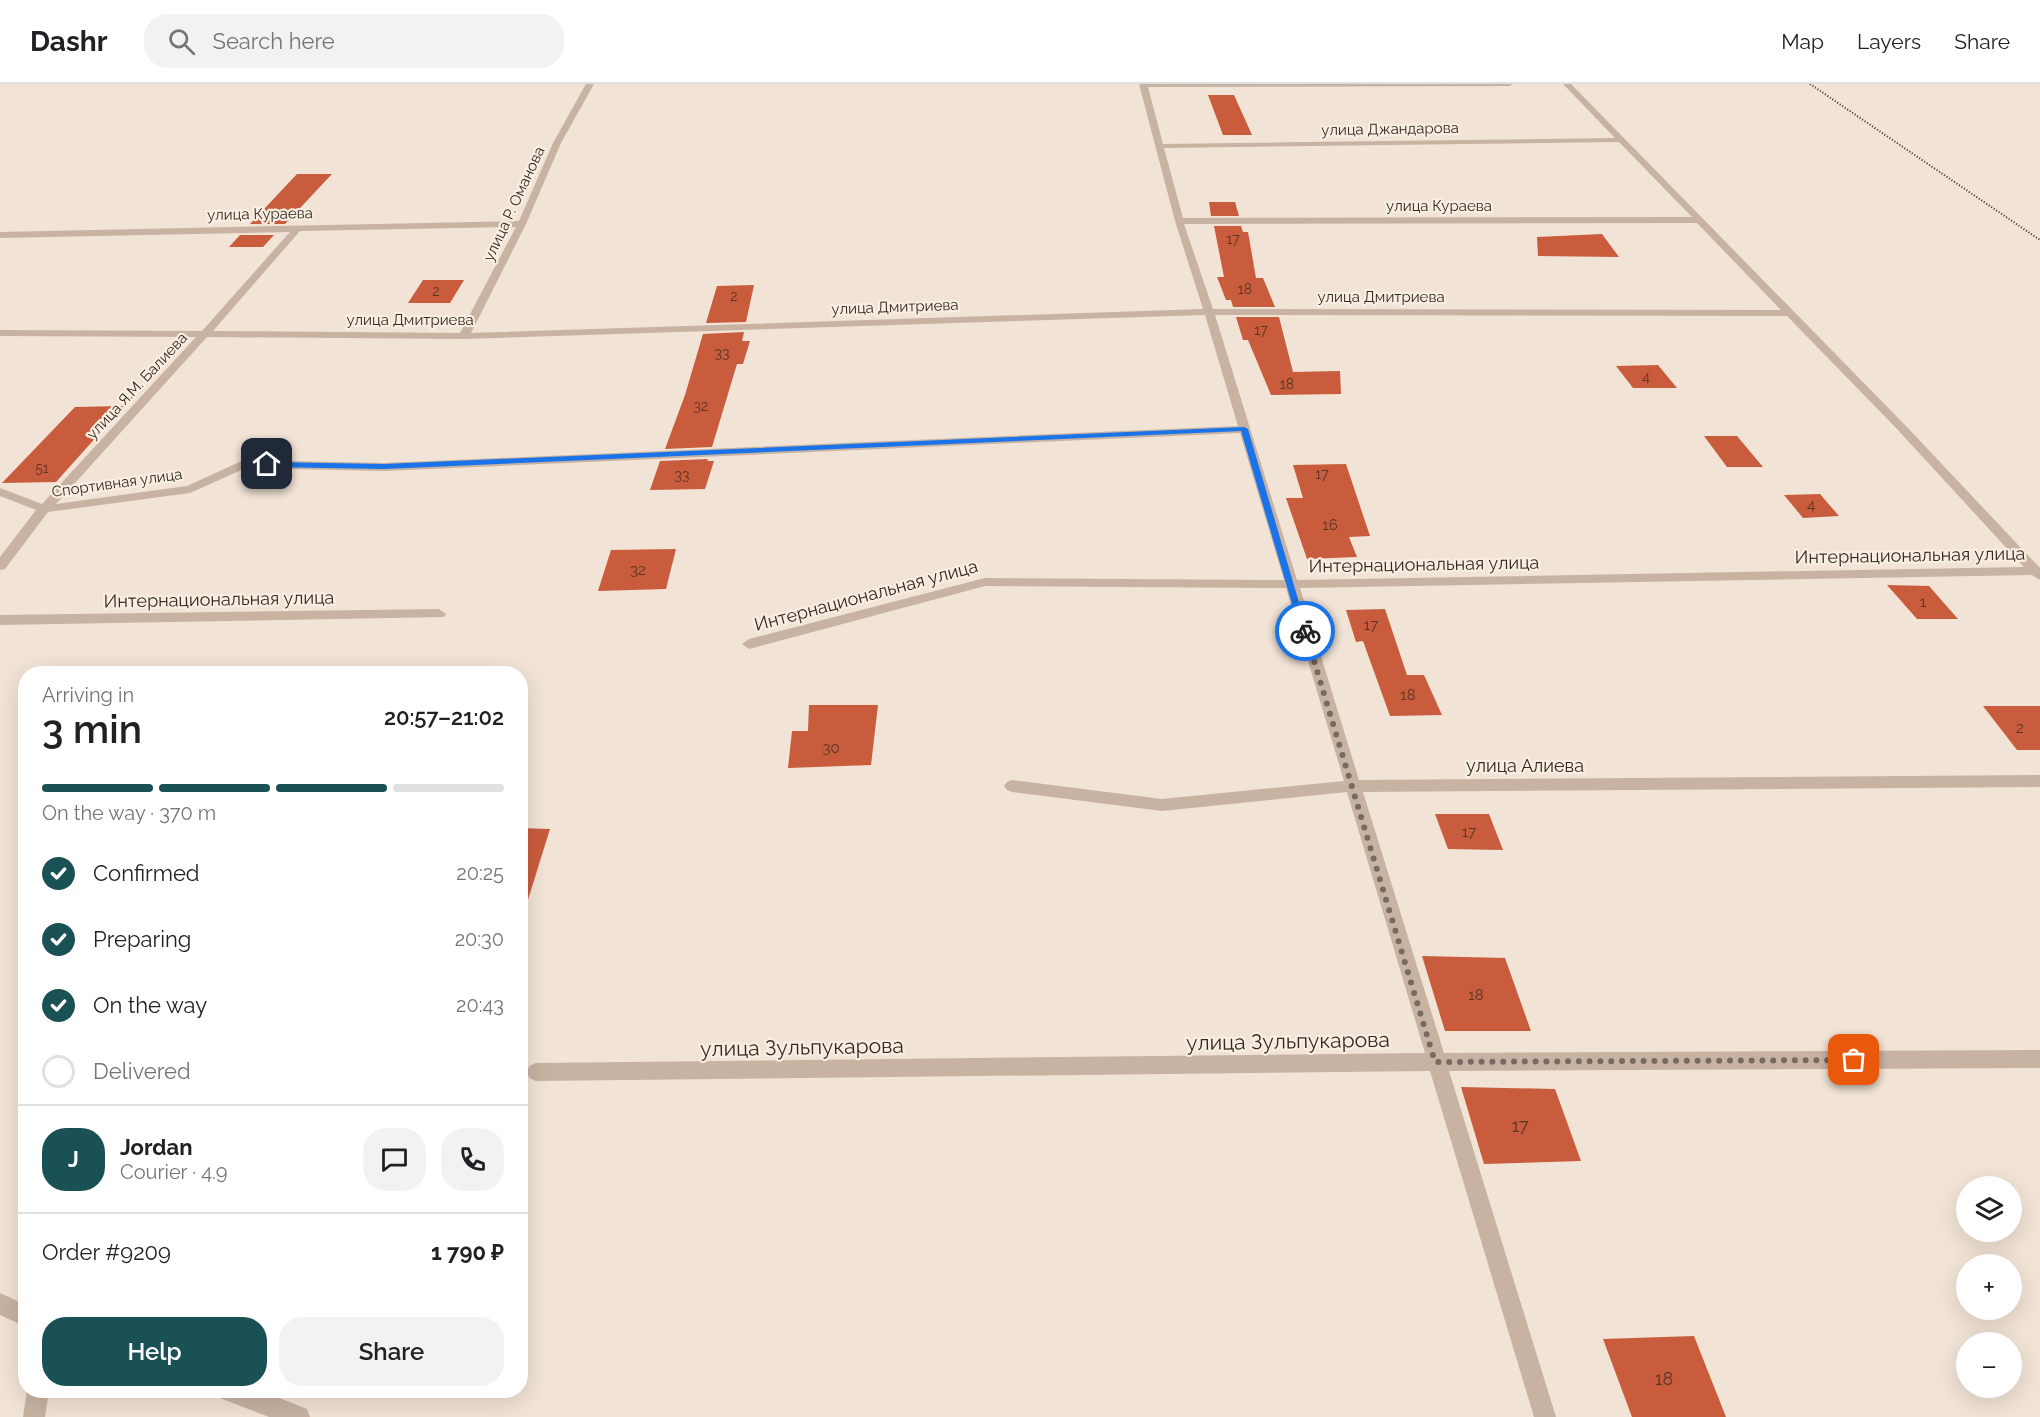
<!DOCTYPE html>
<html lang="en">
<head>
<meta charset="utf-8">
<style>
	body { margin:0; font-family:Raleway,sans-serif; background:#f2f2f2; color:#202124; height:100vh; display:flex; flex-direction:column; font-size:22px; white-space:nowrap }
	* { box-sizing:border-box; margin:0 }
	p { font-size:20px; color:#757577 }
	.icon { flex:none; width:33px; height:33px; fill:none; stroke:currentColor; stroke-width:2; stroke-linecap:round; stroke-linejoin:round }
	.map { position:relative; flex:1; overflow:hidden }
	.drawer { position:absolute; left:18px; top:582px; width:510px; height:732px; display:flex; flex-direction:column; background:#fff; border-radius:24px; box-shadow:0 6px 24px #0002 }
	.drawer>* { flex:none }
	.tools { position:absolute; left:1956px; top:1092px; display:grid; gap:12px }
	.tools a { display:grid; place-items:center; width:66px; height:66px; border-radius:50%; background:#fff; box-shadow:0 6px 24px #0002; font-size:30px }
	.pin { position:absolute; display:grid; place-items:center; width:51px; height:51px; color:#fff; margin:-26px; border-radius:12px; box-shadow:0 3px 9px #0006 }
	.courier { position:absolute; display:grid; place-items:center; width:60px; height:60px; margin:-30px; border:4px solid #1a73e8; border-radius:50%; background:#fff; color:#222; box-shadow:0 2px 8px #0007 }
	.summary em { font-style:normal; font-weight:600 }
	.summary div { display:flex; flex-direction:column-reverse }
	.summary { display:flex; align-items:center; justify-content:space-between; height:102px; padding:0 24px }
	h1 { font-size:39px; font-weight:600; line-height:45px }
	.bar { display:grid; grid-template-columns:repeat(4,1fr); gap:9px 6px; align-content:center; height:72px; padding:0 24px }
	.bar i { height:8px; border-radius:4px; background:#e0e0e0 }
	.bar .selected { background:#1a5154 }
	.bar p { grid-column:span 4 }
	.line { display:flex; align-items:center; gap:15px; padding:0 24px; border-top:2px solid #e0e0e0 }
	.line div { flex:1 }
	.round { display:grid; place-items:center; flex:none; width:63px; height:63px; border-radius:24px; background:#f2f2f2 }
	ol { padding:0 24px; list-style:none }
	li { display:flex; align-items:center; gap:18px; height:66px }
	li p { margin-inline-start:auto }
	li .icon { padding:6px; border-radius:50%; background:#1a5154; color:#fff; stroke-width:4 }
	li:last-child { color:#757577 }
	li i { width:33px; height:33px; border:3px solid #e0e0e0; border-radius:50% }
	.button { display:flex; gap:12px; margin-top:auto; padding:12px 24px }
	.button a { flex:1; height:69px; border-radius:24px; background:#1a5154; color:#fff; font-size:24px; font-weight:600; line-height:69px; text-align:center }
	.button a+a { background:#f2f2f2; color:#202124 }
	header { display:flex; align-items:center; gap:36px; box-sizing:border-box; height:84px; padding:0 30px; background:#fff; border-bottom:2px solid #e0e0e0 }
	header strong { font-size:28px }
	nav { display:flex; gap:33px; margin-inline-start:auto; font-size:21px }
	.search { width:420px; height:54px; background:#f2f2f2; display:flex; align-items:center; gap:15px; box-sizing:border-box; padding:0 21px; border-radius:24px; color:#757577; font-size:22px }
	.map>svg:first-child { display:block }
	.building { fill:#c85c3c }
	.lines { fill:none; stroke-linecap:round; stroke-linejoin:round }
	.minor { fill:#c8b3a2; fill-rule:evenodd }
	.rail { stroke:#332924; stroke-width:2; stroke-dasharray:1 2; stroke-linecap:butt }
	.route { fill:#1a73e8 }
	.done { stroke:#766a62; stroke-width:6; stroke-dasharray:0 10.8 }
	.labels { text-anchor:middle; dominant-baseline:central; stroke-width:4.5; stroke-linejoin:round; paint-order:stroke }
	.far-number-label { font-size:14px; fill:#58362a }
	.far-street-label { font-size:15px; fill:#332924; stroke:#f9eee1 }
	.number-label { font-size:15px; fill:#58362a }
	.street-label { font-size:18px; fill:#332924; stroke:#f9eee1 }
	.near-number-label { font-size:18px; fill:#58362a }
	.near-street-label { font-size:21px; fill:#332924; stroke:#f9eee1 }
</style>
</head>
<body>
<header>
<strong>Dashr</strong>
<div class="search"><svg class="icon" aria-label="search" viewBox="0 0 24 24"><circle cx="10" cy="10" r="6"/><path d="M15 15l6 6"/></svg>Search here</div>
<nav><a>Map</a><a>Layers</a><a>Share</a></nav>
</header>
<div class="map">
<svg width="2040" height="1333" viewBox="0 0 2040 1333">
	<rect width="100%" height="100%" fill="#f1e3d5"/>
	<!-- building -->
	<g class="building">
		<path d="M1208 11H1234L1252 51H1223Z"/>
		<path d="M297 90H332L285 140H250Z"/>
		<path d="M1209 118H1235L1239 132H1211Z"/>
		<path d="M1214 142H1241L1243 148H1248L1256 194H1263L1275 223H1233L1231 216H1226L1217 193H1224Z"/>
		<path d="M1602 150 1619 173 1538 172 1537 153Z"/>
		<path d="M240 151H274L263 163H229Z"/>
		<path d="M423 196H464L450 219H408Z"/>
		<path d="M754 201 746 238 706 239 717 202Z"/>
		<path d="M1236 233H1279L1293 288 1340 287 1341 310 1271 311 1248 256H1243Z"/>
		<path d="M744 248 742 257H750L743 280H737L712 363 665 365 685 311 703 250Z"/>
		<path d="M1658 281 1677 304H1633L1616 282Z"/>
		<path d="M124 322 56 398 2 399 75 323Z"/>
		<path d="M1704 352H1737L1763 383H1727Z"/>
		<path d="M708 375 707 377H714L705 405 650 406 660 377Z"/>
		<path d="M1346 380 1370 452 1349 453 1357 473 1307 475 1286 414H1303L1293 381Z"/>
		<path d="M1820 410 1839 432 1803 434 1784 411Z"/>
		<path d="M676 465 666 505 598 507 611 466Z"/>
		<path d="M1887 501 1929 502 1958 535H1917Z"/>
		<path d="M1385 525 1407 591H1424L1442 631 1390 632 1363 557 1356 558 1346 526Z"/>
		<path d="M809 621H878L871 681 788 684 792 647H808Z"/>
		<path d="M1983 622H2040V666H2017Z"/>
		<path d="M1435 730H1489L1503 766 1448 765Z"/>
		<path d="M520 744 550 745 526 822H520Z"/>
		<path d="M1422 872 1505 874 1531 947H1445Z"/>
		<path d="M1461 1003 1555 1005 1581 1077 1484 1080Z"/>
		<path d="M1694 1252 1726 1333H1632L1603 1255Z"/>
	</g>
	<g class="lines">
		<!-- minor -->
		<g class="minor">
			<path d="M586 0H594L561 59 526 140 471 249 1203 225 1175 137 1139 0H1513L1509 2 1148 3 1163 60 1615 54 1563 0H1571L1905 341 2040 484V496L2032 491 1300 504 1359 696 2040 691V703L1363 708 1444 969 2040 966V984L1449 987 1556 1333H1534L1430 987 536 997 529 994 527 988 529 982 536 979 1425 969 1347 708 1162 727 1012 708 1007 706 1004 702 1007 698 1012 696 1162 715 1344 697 1286 504 985 502 749 565 742 560 749 555 985 494 1284 496 1240 349 384 387 246 384 190 409 48 428 5 485 0 486V473L36 426 0 412V404L42 420 196 253 0 252V246L202 247 290 148 0 154V148L519 137 553 59ZM1619 58 1692 133 1183 134 1164 64ZM1697 139 1781 226 1213 225 1184 140ZM516 143 460 249 213 247 300 147ZM1205 231 1238 342 384 379 244 376 187 402 56 420 207 253 464 255ZM1215 231 1787 232 1897 345 2024 483 1297 496Z"/>
			<path d="M439 525 446 530 444 533 0 541V531Z"/>
			<path d="M0 1209 26 1221V1243L0 1231Z"/>
			<path d="M27 1306H49L45 1333H23Z"/>
			<path d="M217 1306H259L307 1325 310 1333H269L220 1314Z"/>
		</g>
		<!-- rail -->
		<path class="rail" d="M1810 0 2040 156"/>
	</g>
	<!-- route -->
	<path class="route" d="M1244 343 1248 345 1308 549 1300 547 1241 347 384 385 267 383 263 380 267 378 384 380Z"/>
	<g class="lines">
		<!-- done -->
		<path class="done" d="M1305 547 1435 978 1854 976"/>
	</g>
	<g class="labels">
		<!-- far-number labels -->
		<g class="far-number-label">
			<text x="1233" y="155">17</text>
			<text x="1245" y="205">18</text>
			<text x="436" y="207">2</text>
			<text x="734" y="212">2</text>
			<text x="1261" y="246">17</text>
			<text x="722" y="269">33</text>
			<text x="1646" y="293">4</text>
			<text x="1287" y="300">18</text>
			<text x="701" y="322">32</text>
			<text x="42" y="384">51</text>
			<text x="1322" y="390">17</text>
			<text x="682" y="391">33</text>
		</g>
		<!-- far-street labels -->
		<g class="far-street-label">
			<text transform="translate(1390 45) rotate(-1)">улица Джандарова</text>
			<text transform="translate(514 120) rotate(-65)">улица Р. Оманова</text>
			<text x="1439" y="122">улица Кураева</text>
			<text transform="translate(260 130) rotate(-1)">улица Кураева</text>
			<text x="1381" y="213">улица Дмитриева</text>
			<text transform="translate(895 223) rotate(-2)">улица Дмитриева</text>
			<text x="410" y="236">улица Дмитриева</text>
			<text transform="translate(137 302) rotate(-47)">улица Я.М. Балиева</text>
			<text transform="translate(117 399) rotate(-8)">Спортивная улица</text>
		</g>
		<!-- number labels -->
		<g class="number-label">
			<text x="1811" y="421">4</text>
			<text x="1330" y="441">16</text>
			<text x="638" y="486">32</text>
			<text x="1923" y="518">1</text>
			<text x="1371" y="541">17</text>
			<text x="1408" y="611">18</text>
			<text x="2020" y="644">2</text>
			<text x="831" y="664">30</text>
			<text x="1469" y="748">17</text>
			<text x="1476" y="911">18</text>
		</g>
		<!-- street labels -->
		<g class="street-label">
			<text transform="translate(1910 471) rotate(-1)">Интернациональная улица</text>
			<text transform="translate(1424 480) rotate(-1)">Интернациональная улица</text>
			<text transform="translate(866 511) rotate(-15)">Интернациональная улица</text>
			<text transform="translate(219 515) rotate(-1)">Интернациональная улица</text>
			<text x="1525" y="681">улица Алиева</text>
		</g>
		<!-- near-number labels -->
		<g class="near-number-label">
			<text x="1520" y="1041">17</text>
			<text x="1664" y="1294">18</text>
		</g>
		<!-- near-street labels -->
		<g class="near-street-label">
			<text transform="translate(1288 957) rotate(-1)">улица Зульпукарова</text>
			<text transform="translate(802 963) rotate(-1)">улица Зульпукарова</text>
		</g>
	</g>
</svg>
<div class="tools">
<a><svg class="icon" aria-label="layers" viewBox="0 0 24 24"><path d="M12 4l9 5-9 5-9-5zM3 14l9 5 9-5"/></svg></a>
<a>+</a>
<a>−</a>
</div>
<div class="pin" style="left:1854px;top:976px;background:#ea580c"><svg class="icon" aria-label="bag" viewBox="0 0 24 24"><path d="M5 8h14l-1 12H6zM9 8a3 3 0 0 1 6 0"/></svg></div>
<div class="pin" style="left:267px;top:380px;background:#1f2937"><svg class="icon" aria-label="home" viewBox="0 0 24 24"><path d="M3 11l9-7 9 7M6 9v11h12V9"/></svg></div>
<div class="courier" style="left:1305px;top:547px"><svg class="icon" aria-label="bike" viewBox="0 0 24 24"><circle cx="6" cy="16" r="4"/><circle cx="18" cy="16" r="4"/><path d="M6 16l4-8h5l3 8M10 8l3 8H6M13 5h3"/></svg></div>
<section class="drawer">
<div class="summary"><div><h1>3 min</h1><p>Arriving in</p></div><em>20:57–21:02</em></div>
<div class="bar"><i class="selected"></i><i class="selected"></i><i class="selected"></i><i></i><p>On the way · 370 m</p></div>
<ol>
<li><svg class="icon" aria-label="check" viewBox="0 0 24 24"><path d="M5 12l5 5 9-10"/></svg>Confirmed<p>20:25</p></li>
<li><svg class="icon" aria-label="check" viewBox="0 0 24 24"><path d="M5 12l5 5 9-10"/></svg>Preparing<p>20:30</p></li>
<li><svg class="icon" aria-label="check" viewBox="0 0 24 24"><path d="M5 12l5 5 9-10"/></svg>On the way<p>20:43</p></li>
<li><i></i>Delivered</li>
</ol>
<div class="line" style="height:108px"><b class="round" style="background:#1a5154;color:#fff">J</b><div><b>Jordan</b><p>Courier · 4.9</p></div><a class="round"><svg class="icon" aria-label="chat" viewBox="0 0 24 24"><path d="M4 5h16v11H9l-5 4z"/></svg></a><a class="round"><svg class="icon" aria-label="phone" viewBox="0 0 24 24"><path d="M5 4h4l2 5-3 2q2 4 5 5l2-3 5 2v4C11 20 4 13 5 4z"/></svg></a></div>
<div class="line" style="height:78px"><div>Order #9209</div><b>1 790 ₽</b></div>
<div class="button"><a>Help</a><a>Share</a></div>
</section>
</div>
</body>
</html>
